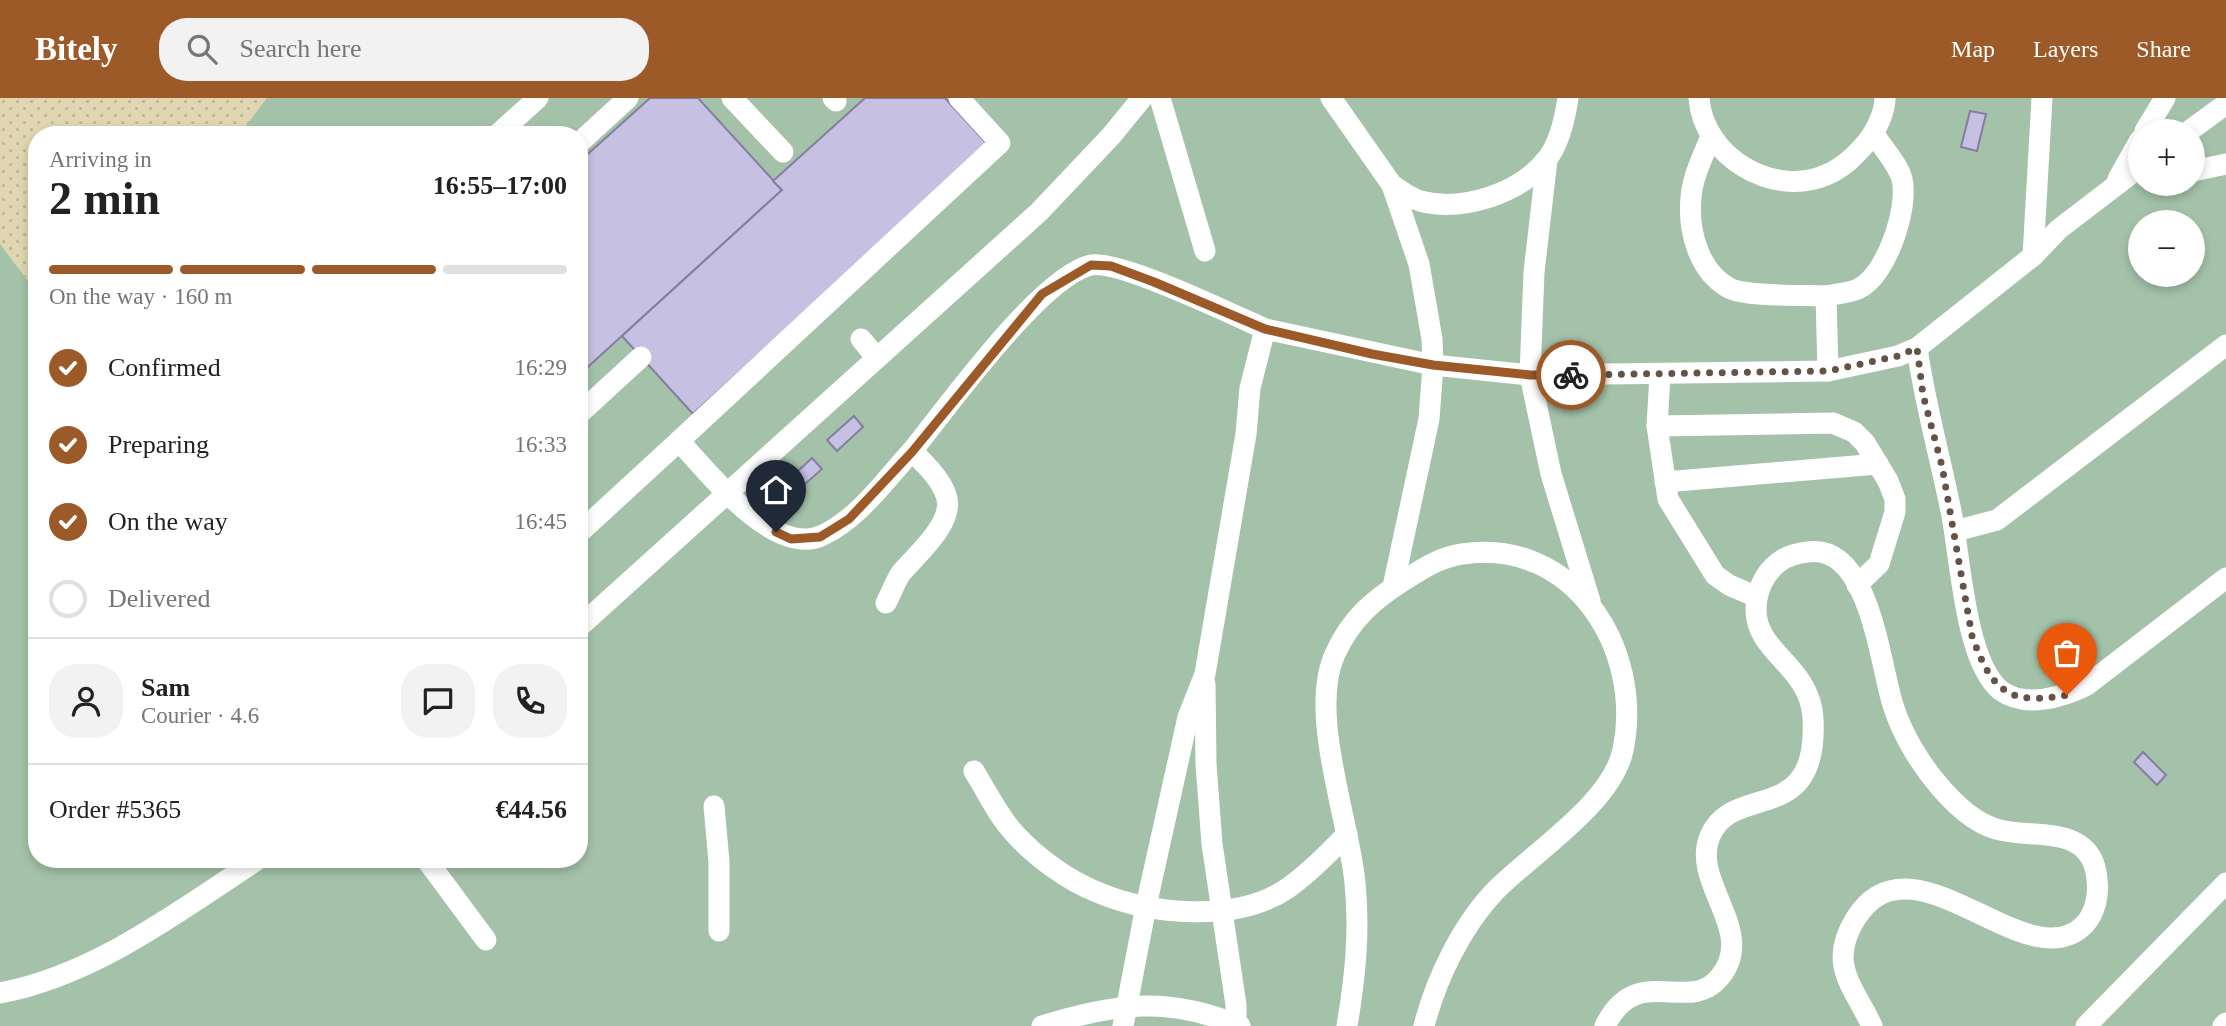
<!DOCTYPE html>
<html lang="en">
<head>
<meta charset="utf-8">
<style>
	body { margin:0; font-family:Georgia,serif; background:#f2f2f2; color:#222; height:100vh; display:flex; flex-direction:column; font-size:26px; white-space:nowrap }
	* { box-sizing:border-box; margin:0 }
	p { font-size:23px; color:#767676 }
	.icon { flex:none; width:38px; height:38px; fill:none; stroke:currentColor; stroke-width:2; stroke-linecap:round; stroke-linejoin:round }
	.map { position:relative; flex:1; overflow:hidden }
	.panel { position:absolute; left:28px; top:28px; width:560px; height:742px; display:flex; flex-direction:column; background:#fff; border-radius:28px; box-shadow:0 4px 10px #0003 }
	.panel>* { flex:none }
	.buttons { position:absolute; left:2128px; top:21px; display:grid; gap:14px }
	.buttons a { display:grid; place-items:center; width:77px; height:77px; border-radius:50%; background:#fff; box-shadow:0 4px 10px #0003; font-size:35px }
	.pin { position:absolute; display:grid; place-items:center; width:60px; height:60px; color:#fff; margin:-72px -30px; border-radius:50% 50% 50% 0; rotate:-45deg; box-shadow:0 0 7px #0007 }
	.pin .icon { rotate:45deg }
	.courier { position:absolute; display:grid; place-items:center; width:70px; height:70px; margin:-35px; border:5px solid #9d5a29; border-radius:50%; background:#fff; color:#222; box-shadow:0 2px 9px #0007 }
	.head em { font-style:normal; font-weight:700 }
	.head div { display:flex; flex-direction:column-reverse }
	.head { display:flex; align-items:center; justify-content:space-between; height:119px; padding:0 21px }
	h1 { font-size:46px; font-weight:700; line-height:52px }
	.bar { display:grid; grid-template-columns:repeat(4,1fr); gap:10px 7px; align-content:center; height:84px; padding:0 21px }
	.bar i { height:9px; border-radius:5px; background:#e0e0e0 }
	.bar .on { background:#9d5a29 }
	.bar p { grid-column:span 4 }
	.line { display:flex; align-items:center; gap:18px; padding:0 21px; border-top:2px solid #e0e0e0 }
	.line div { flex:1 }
	.round { display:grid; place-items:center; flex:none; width:74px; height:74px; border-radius:28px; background:#f2f2f2 }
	ol { padding:0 21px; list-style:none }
	li { display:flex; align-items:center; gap:21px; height:77px }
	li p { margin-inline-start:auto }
	li .icon { padding:7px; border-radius:50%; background:#9d5a29; color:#fff; stroke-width:4 }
	li:last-child { color:#767676 }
	li i { width:38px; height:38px; border:4px solid #e0e0e0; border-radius:50% }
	header { display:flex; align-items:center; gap:42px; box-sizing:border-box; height:98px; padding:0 35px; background:#9d5a29; color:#fff }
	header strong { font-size:33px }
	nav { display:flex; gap:38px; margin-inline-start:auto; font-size:24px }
	.search { width:490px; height:63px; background:#f2f2f2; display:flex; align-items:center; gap:18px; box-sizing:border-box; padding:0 24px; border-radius:28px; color:#767676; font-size:26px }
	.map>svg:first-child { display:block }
	.green { fill:#a4c2a9; fill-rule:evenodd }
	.sand { fill:url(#sand-dots) }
	.building { fill:#c6c0e3; stroke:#847e9f; stroke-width:2 }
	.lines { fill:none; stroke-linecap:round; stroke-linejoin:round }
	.service { stroke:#fff; stroke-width:21 }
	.done { stroke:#655345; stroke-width:7; stroke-dasharray:0 12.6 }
	.route { stroke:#9d5a29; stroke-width:9 }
</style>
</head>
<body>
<header>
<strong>Bitely</strong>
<div class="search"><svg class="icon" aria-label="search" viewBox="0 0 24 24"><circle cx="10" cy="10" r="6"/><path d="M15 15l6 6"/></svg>Search here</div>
<nav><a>Map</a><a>Layers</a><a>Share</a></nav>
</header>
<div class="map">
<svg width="2226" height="928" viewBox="0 0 2226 928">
	<defs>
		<pattern id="sand-dots" width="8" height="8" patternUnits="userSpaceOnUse" patternTransform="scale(1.75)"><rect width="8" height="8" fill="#e0d6b1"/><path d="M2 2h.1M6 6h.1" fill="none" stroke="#bfb697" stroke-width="1.8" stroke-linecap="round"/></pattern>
	</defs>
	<rect width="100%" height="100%" fill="#f9d8bf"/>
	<!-- green -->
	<path class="green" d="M0 0H2226V928H0ZM2140 33H2193V86H2140ZM37 37H579V761H37ZM2140 124H2193V177H2140Z"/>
	<!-- sand -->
	<path class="sand" d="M0 0H267L239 37H37V195L0 146Z"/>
	<!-- building -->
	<g class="building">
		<path d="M650 0H698L782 92 579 277V64Z"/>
		<path d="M865 0H945L988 47 693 316 622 238 782 92 773 83Z"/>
		<path d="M1970 13 1986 16 1977 53 1961 49Z"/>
		<path d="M854 318 863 329 837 353 827 342Z"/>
		<path d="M812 360 822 371 795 395 785 385Z"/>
		<path d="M2143 654 2166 677 2157 687 2134 664Z"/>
	</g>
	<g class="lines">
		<!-- service -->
		<g class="service">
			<path d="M732 0 783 54"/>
			<path d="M833 0 836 3"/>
			<path d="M1160 0 1205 153"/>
			<path d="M1331 0 1392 87 1419 166 1432 241 1433 267 1429 321 1393 489"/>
			<path d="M1699 0C1703 58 1772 100 1826 77 1843 70 1855 58 1867 44 1876 33 1885 14 1885 0"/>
			<path d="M2145 33 2165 0"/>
			<path d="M2189 33 2226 6"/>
			<path d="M497 37 538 0"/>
			<path d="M1711 38C1704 57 1692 79 1691 100 1688 132 1698 173 1729 190 1745 199 1805 197 1826 198"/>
			<path d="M579 45 628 0"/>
			<path d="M1547 62 1534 174 1530 277 1551 376 1590 503"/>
			<path d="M2193 73 2226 66"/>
			<path d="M2118 81 2140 42"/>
			<path d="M1392 87C1401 93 1410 100 1420 103 1462 114 1520 96 1547 61 1560 45 1565 20 1568 0"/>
			<path d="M2033 158 2059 131 2140 69"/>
			<path d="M861 241 877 260"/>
			<path d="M1917 250C1925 307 1941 362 1952 418 1959 458 1962 501 1973 540 1978 558 1986 580 2000 592 2025 611 2063 599 2087 587L2226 480"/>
			<path d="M1828 273 1826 198C1836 196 1849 195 1858 191 1886 179 1909 110 1902 81 1898 66 1882 49 1874 36"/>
			<path d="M1660 277 1657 328 1668 401 1715 477 1729 487 1757 499"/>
			<path d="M579 316 641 259"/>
			<path d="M1657 328 1833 325 1854 334 1865 345 1888 383 1895 401V414L1879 466 1857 487"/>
			<path d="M912 353C946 311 1041 178 1091 167 1118 161 1234 217 1265 231"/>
			<path d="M1665 384 1878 366"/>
			<path d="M1955 433 1997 422 2226 247"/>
			<path d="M579 435 679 343"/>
			<path d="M886 505C891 496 895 484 901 475 916 457 956 424 946 397 940 380 925 366 912 353 885 382 859 420 823 437 775 461 708 374 679 343L1000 45 959 0"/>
			<path d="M579 529 1039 114 1111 38 1142 0"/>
			<path d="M1205 586 1206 666 1212 746 1236 907V928"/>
			<path d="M974 673C987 694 998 718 1015 736 1036 759 1067 782 1097 794 1151 817 1237 825 1288 790 1309 775 1329 755 1347 736"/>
			<path d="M714 708 719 764V833"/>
			<path d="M426 761 486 842"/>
			<path d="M0 895C95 877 178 814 257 762"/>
			<path d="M1042 928C1115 905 1168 898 1240 928"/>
			<path d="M1123 928 1146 808 1188 619 1205 576 1246 336 1250 290 1265 231 1433 267 1530 277 1828 273 1898 258 1917 250 2033 158 2042 0"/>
			<path d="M1347 928C1355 880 1360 834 1355 785 1349 721 1308 615 1335 556 1351 521 1372 503 1403 483 1422 471 1440 459 1462 456 1573 439 1644 551 1623 652 1612 705 1534 754 1496 792 1462 827 1436 881 1424 928"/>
			<path d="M1605 928C1637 863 1688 917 1719 880 1759 834 1690 785 1710 738 1733 683 1819 731 1813 620 1810 568 1756 555 1756 512 1756 494 1764 475 1779 464 1787 458 1798 455 1808 454 1870 445 1880 568 1893 607 1902 636 1920 666 1940 689 1955 706 1973 724 1996 731 2032 742 2093 724 2097 782 2099 797 2095 815 2085 826 2028 886 1913 729 1856 820 1827 866 1853 887 1872 928"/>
			<path d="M2086 928 2226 785"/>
			<path d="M2223 928 2226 925"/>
		</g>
	</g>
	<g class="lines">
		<!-- done -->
		<path class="done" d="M1571 277 1828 273 1898 258 1917 250 1923 297 1942 368 1972 538C1992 593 2008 608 2067 597"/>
		<!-- route -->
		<path class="route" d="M776 434 791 441 820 439 849 421 912 354 1042 196 1091 167 1111 168 1154 184 1265 231 1372 256 1433 267 1530 277H1571"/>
	</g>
</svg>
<div class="buttons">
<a>+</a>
<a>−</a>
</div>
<div class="pin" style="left:2067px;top:597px;background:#ea580c"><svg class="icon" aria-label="bag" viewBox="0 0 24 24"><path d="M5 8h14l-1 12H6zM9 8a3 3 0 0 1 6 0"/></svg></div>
<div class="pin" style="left:776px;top:434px;background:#1f2937"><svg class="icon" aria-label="home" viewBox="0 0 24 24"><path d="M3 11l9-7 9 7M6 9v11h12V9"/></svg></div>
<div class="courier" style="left:1571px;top:277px"><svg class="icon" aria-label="bike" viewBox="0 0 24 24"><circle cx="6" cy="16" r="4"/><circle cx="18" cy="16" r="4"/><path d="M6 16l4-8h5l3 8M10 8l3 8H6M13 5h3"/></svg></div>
<section class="panel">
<div class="head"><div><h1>2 min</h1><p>Arriving in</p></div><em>16:55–17:00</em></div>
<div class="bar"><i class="on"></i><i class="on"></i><i class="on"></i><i></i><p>On the way · 160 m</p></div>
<ol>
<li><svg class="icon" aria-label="check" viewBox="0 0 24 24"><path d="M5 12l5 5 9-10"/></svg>Confirmed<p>16:29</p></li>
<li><svg class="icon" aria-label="check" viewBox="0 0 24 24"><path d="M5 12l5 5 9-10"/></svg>Preparing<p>16:33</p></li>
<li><svg class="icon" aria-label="check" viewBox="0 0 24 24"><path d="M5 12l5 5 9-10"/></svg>On the way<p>16:45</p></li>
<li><i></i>Delivered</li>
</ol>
<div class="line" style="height:126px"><a class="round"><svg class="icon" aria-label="person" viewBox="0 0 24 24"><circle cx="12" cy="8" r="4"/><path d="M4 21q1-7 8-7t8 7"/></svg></a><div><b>Sam</b><p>Courier · 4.6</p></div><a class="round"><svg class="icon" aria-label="chat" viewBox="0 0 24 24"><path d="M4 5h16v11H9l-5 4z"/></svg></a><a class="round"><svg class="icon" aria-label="phone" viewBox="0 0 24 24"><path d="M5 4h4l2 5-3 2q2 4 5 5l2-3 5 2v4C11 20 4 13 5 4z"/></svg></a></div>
<div class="line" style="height:91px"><div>Order #5365</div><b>€44.56</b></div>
</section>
</div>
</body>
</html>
